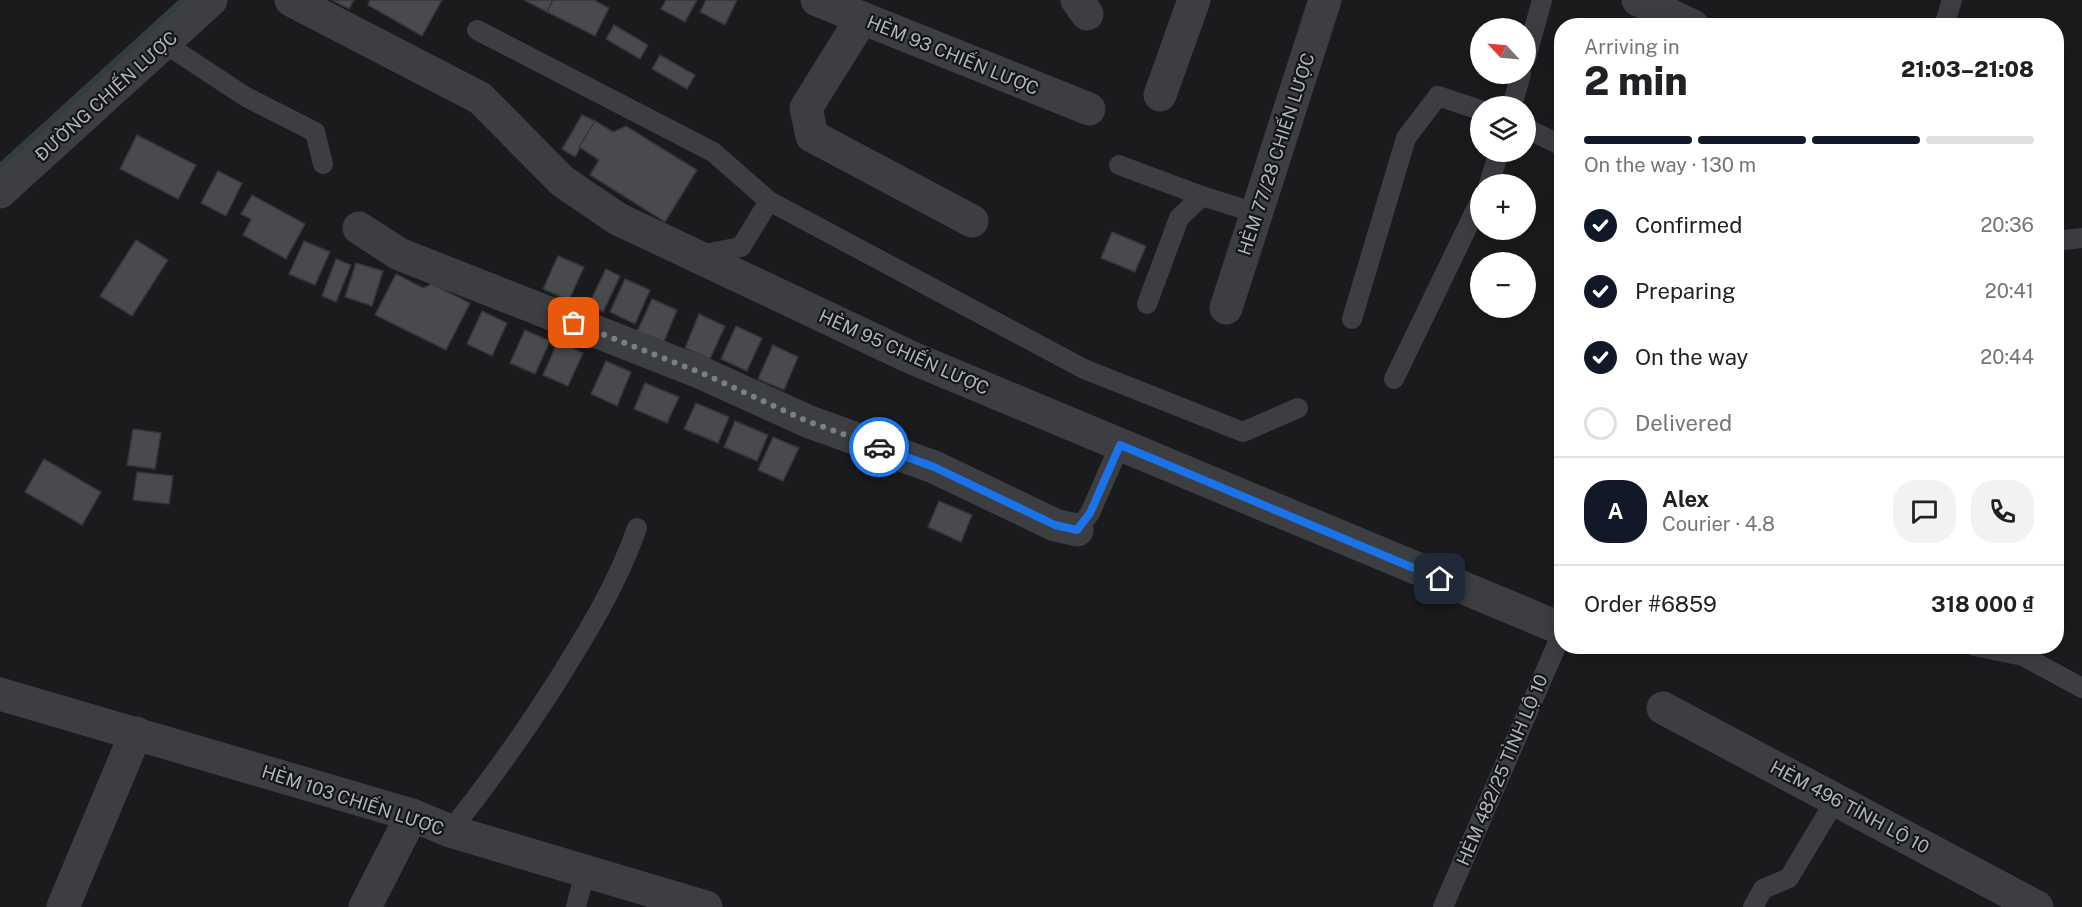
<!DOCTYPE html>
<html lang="en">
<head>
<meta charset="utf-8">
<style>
	body { margin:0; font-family:"Public Sans",sans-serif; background:#f2f2f2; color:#202124; height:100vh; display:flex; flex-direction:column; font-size:22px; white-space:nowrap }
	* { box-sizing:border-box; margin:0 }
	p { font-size:20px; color:#757577 }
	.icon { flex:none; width:33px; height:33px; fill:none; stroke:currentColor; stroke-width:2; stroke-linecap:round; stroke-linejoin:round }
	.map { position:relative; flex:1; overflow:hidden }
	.panel { position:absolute; left:1554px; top:18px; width:510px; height:636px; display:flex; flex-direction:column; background:#fff; border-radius:24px; box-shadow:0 3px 15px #0003 }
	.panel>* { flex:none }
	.needle { width:39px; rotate:296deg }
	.tools { position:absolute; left:1470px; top:18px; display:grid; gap:12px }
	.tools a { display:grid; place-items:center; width:66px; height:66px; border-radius:50%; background:#fff; box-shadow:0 3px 15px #0003; font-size:30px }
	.pin { position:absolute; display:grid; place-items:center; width:51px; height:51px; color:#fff; margin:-26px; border-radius:12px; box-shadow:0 3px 9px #0006 }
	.courier { position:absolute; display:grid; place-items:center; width:60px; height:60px; margin:-30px; border:4px solid #1a73e8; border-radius:50%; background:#fff; color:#222; box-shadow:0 2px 8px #0007 }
	.head em { font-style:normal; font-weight:800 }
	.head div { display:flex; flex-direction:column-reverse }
	.head { display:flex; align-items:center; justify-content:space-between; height:102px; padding:0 30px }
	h1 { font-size:39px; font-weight:800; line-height:45px }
	.bar { display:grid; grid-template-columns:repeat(4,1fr); gap:9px 6px; align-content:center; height:72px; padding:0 30px }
	.bar i { height:8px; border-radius:4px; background:#e0e0e0 }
	.bar .active { background:#111827 }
	.bar p { grid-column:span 4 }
	.line { display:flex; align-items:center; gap:15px; padding:0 30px; border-top:2px solid #e0e0e0 }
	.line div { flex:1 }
	.round { display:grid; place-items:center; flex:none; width:63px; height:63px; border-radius:24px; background:#f2f2f2 }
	ol { padding:0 30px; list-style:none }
	li { display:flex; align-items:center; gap:18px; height:66px }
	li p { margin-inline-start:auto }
	li .icon { padding:6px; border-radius:50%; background:#111827; color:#fff; stroke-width:4 }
	li:last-child { color:#757577 }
	li i { width:33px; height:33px; border:3px solid #e0e0e0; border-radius:50% }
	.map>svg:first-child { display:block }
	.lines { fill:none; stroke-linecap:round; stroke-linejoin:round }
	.stream { stroke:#313d41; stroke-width:10 }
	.building { fill:#484a4d; stroke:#353639; stroke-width:1.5 }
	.service { stroke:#3c3e42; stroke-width:20 }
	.minor { stroke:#3c3e42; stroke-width:33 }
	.tertiary { stroke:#3c3e42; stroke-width:33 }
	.done { stroke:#7b7f84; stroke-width:6; stroke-dasharray:0 10.8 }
	.route { stroke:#1a73e8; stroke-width:8 }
	.labels { text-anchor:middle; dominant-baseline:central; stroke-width:4.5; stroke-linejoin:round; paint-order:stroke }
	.street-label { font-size:18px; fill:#aeb5bb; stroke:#161618 }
</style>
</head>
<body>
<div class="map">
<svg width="2082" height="907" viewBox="0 0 2082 907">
	<rect width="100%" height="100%" fill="#1b1b1d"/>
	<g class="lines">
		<!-- stream -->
		<path class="stream" d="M0 169 186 0"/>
	</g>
	<!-- building -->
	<g class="building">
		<path d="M332 0H354L349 9Z"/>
		<path d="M370 0H442L422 36 368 5Z"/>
		<path d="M524 0H553L547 12Z"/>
		<path d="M553 0H594L609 8 595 36 547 12Z"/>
		<path d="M666 0H697L685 22 661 9Z"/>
		<path d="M706 0H737L725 25 700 12Z"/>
		<path d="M614 25 648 45 640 59 606 39Z"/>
		<path d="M660 55 695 75 687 89 652 69Z"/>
		<path d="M582 115 595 121 575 157 562 149Z"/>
		<path d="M595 121 613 132 626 126 697 170 665 222 590 175 599 160 579 147Z"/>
		<path d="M137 135 196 165 178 199 120 169Z"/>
		<path d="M218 171 242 183 226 216 201 203Z"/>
		<path d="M252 195 305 224 286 259 243 235 251 219 241 214Z"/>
		<path d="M1112 232 1146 246 1135 272 1101 258Z"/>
		<path d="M136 240 168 260 132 316 100 296Z"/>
		<path d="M304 241 330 252 315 285 289 274Z"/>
		<path d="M558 256 584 267 569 300 543 289Z"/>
		<path d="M336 259 351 265 336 302 322 296Z"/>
		<path d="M356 263 383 271 372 306 345 297Z"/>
		<path d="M606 269 620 276 603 312 588 306Z"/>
		<path d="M396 274 423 288 432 284 470 303 446 350 375 315Z"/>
		<path d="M625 279 650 290 635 324 610 312Z"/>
		<path d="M652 299 677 310 663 344 637 332Z"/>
		<path d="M482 311 507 323 492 356 467 344Z"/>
		<path d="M699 314 725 326 710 359 685 348Z"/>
		<path d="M736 326 762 338 747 371 721 359Z"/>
		<path d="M525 330 550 341 535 374 510 363Z"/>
		<path d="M558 341 583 353 568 386 543 375Z"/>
		<path d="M773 345 798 357 784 390 758 379Z"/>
		<path d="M606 361 631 372 617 406 591 394Z"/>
		<path d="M645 383 679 397 667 423 634 409Z"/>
		<path d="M696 403 729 417 718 443 684 429Z"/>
		<path d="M735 421 768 435 757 461 724 447Z"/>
		<path d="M133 429 161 433 155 469 127 465Z"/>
		<path d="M773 437 799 448 783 481 758 470Z"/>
		<path d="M44 459 101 492 82 525 25 492Z"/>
		<path d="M137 472 173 476 169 504 133 500Z"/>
		<path d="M939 501 972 515 961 542 928 527Z"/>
	</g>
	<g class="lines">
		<!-- service -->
		<g class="service">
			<path d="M1944 26 1952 0"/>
			<path d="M477 30 713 152 769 201 1084 369 1243 432 1298 408"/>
			<path d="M164 43 246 97 315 132 323 164"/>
			<path d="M1526 58 1542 0"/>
			<path d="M1512 106 1521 74"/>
			<path d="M1526 128 1562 146"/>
			<path d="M1119 165 1202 196"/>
			<path d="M1489 184 1499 152"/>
			<path d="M2056 241 2082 238"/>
			<path d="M698 255 741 247 769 201"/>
			<path d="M1147 304 1179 218 1202 196 1256 213"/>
			<path d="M1352 319 1406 138 1438 96 1480 110"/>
			<path d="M1394 379 1480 201"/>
			<path d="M1077 530 1090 513 1120 445"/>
			<path d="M1974 646 2023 656 2082 688"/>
			<path d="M450 831C488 784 522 736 554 686 586 635 617 585 637 528"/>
			<path d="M576 907 585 872"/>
			<path d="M1443 907 1562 633"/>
			<path d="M1753 907 1763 889 1789 878 1836 799"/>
		</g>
		<!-- minor -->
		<g class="minor">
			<path d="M291 0 480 98 562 181 618 219 910 357 1562 629"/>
			<path d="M817 0 1089 109"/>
			<path d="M1077 0 1087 14"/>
			<path d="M1638 0 1693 26"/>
			<path d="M862 18 806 108 812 136 972 221"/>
			<path d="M1160 95 1194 0"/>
			<path d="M359 228 399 254 704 374 807 421 934 467 1055 525 1077 530"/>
			<path d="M1226 308 1325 0"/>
			<path d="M0 694 412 815 450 831 706 907"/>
			<path d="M1663 708 2037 907"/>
			<path d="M63 907 136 733"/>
			<path d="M365 907 412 815"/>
		</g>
		<!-- tertiary -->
		<path class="tertiary" d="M0 192 211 0"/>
	</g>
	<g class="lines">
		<!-- done -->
		<path class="done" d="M574 323 704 374 807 421 879 447"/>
		<!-- route -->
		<path class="route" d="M879 447 934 467 1055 525 1077 530 1090 513 1120 445 1440 579"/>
	</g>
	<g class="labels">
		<!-- street labels -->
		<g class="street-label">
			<text transform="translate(953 55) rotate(22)">HẺM 93 CHIẾN LƯỢC</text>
			<text transform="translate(106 96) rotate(-42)">ĐƯỜNG CHIẾN LƯỢC</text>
			<text transform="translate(1276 154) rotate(-72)">HẺM 77/28 CHIẾN LƯỢC</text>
			<text transform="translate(904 352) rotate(24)">HẺM 95 CHIẾN LƯỢC</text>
			<text transform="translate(1502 770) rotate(-67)">HẺM 482/25 TỈNH LỘ 10</text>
			<text transform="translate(353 800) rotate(18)">HẺM 103 CHIẾN LƯỢC</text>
			<text transform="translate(1850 807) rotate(28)">HẺM 496 TỈNH LỘ 10</text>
		</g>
	</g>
</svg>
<div class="tools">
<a><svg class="needle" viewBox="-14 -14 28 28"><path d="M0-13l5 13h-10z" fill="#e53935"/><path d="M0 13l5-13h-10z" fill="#757577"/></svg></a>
<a><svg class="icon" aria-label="layers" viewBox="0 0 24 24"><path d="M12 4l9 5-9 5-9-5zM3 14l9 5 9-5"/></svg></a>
<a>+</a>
<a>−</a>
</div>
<div class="pin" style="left:574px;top:323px;background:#ea580c"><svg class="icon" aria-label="bag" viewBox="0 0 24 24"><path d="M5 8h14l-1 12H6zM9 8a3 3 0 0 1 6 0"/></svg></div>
<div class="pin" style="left:1440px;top:579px;background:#1f2937"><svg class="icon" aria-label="home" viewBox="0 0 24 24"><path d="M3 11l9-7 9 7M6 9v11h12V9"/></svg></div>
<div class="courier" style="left:879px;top:447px"><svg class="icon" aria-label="car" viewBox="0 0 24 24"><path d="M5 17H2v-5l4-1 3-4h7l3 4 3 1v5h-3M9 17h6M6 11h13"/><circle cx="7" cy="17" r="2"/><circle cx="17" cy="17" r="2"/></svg></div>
<section class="panel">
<div class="head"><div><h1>2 min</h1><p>Arriving in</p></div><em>21:03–21:08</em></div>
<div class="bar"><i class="active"></i><i class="active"></i><i class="active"></i><i></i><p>On the way · 130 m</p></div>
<ol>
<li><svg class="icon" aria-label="check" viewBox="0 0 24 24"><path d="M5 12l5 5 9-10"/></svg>Confirmed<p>20:36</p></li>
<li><svg class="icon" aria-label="check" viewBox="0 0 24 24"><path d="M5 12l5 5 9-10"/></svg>Preparing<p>20:41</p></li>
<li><svg class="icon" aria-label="check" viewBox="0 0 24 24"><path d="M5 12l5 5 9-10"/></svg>On the way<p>20:44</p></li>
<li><i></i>Delivered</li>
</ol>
<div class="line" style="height:108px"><b class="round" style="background:#111827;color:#fff">A</b><div><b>Alex</b><p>Courier · 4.8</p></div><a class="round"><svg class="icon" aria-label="chat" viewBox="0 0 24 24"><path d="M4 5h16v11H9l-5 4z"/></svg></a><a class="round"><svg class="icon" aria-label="phone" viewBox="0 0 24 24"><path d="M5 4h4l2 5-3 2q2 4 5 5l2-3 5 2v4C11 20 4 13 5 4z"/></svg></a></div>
<div class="line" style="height:78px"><div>Order #6859</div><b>318 000 ₫</b></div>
</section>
</div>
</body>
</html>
